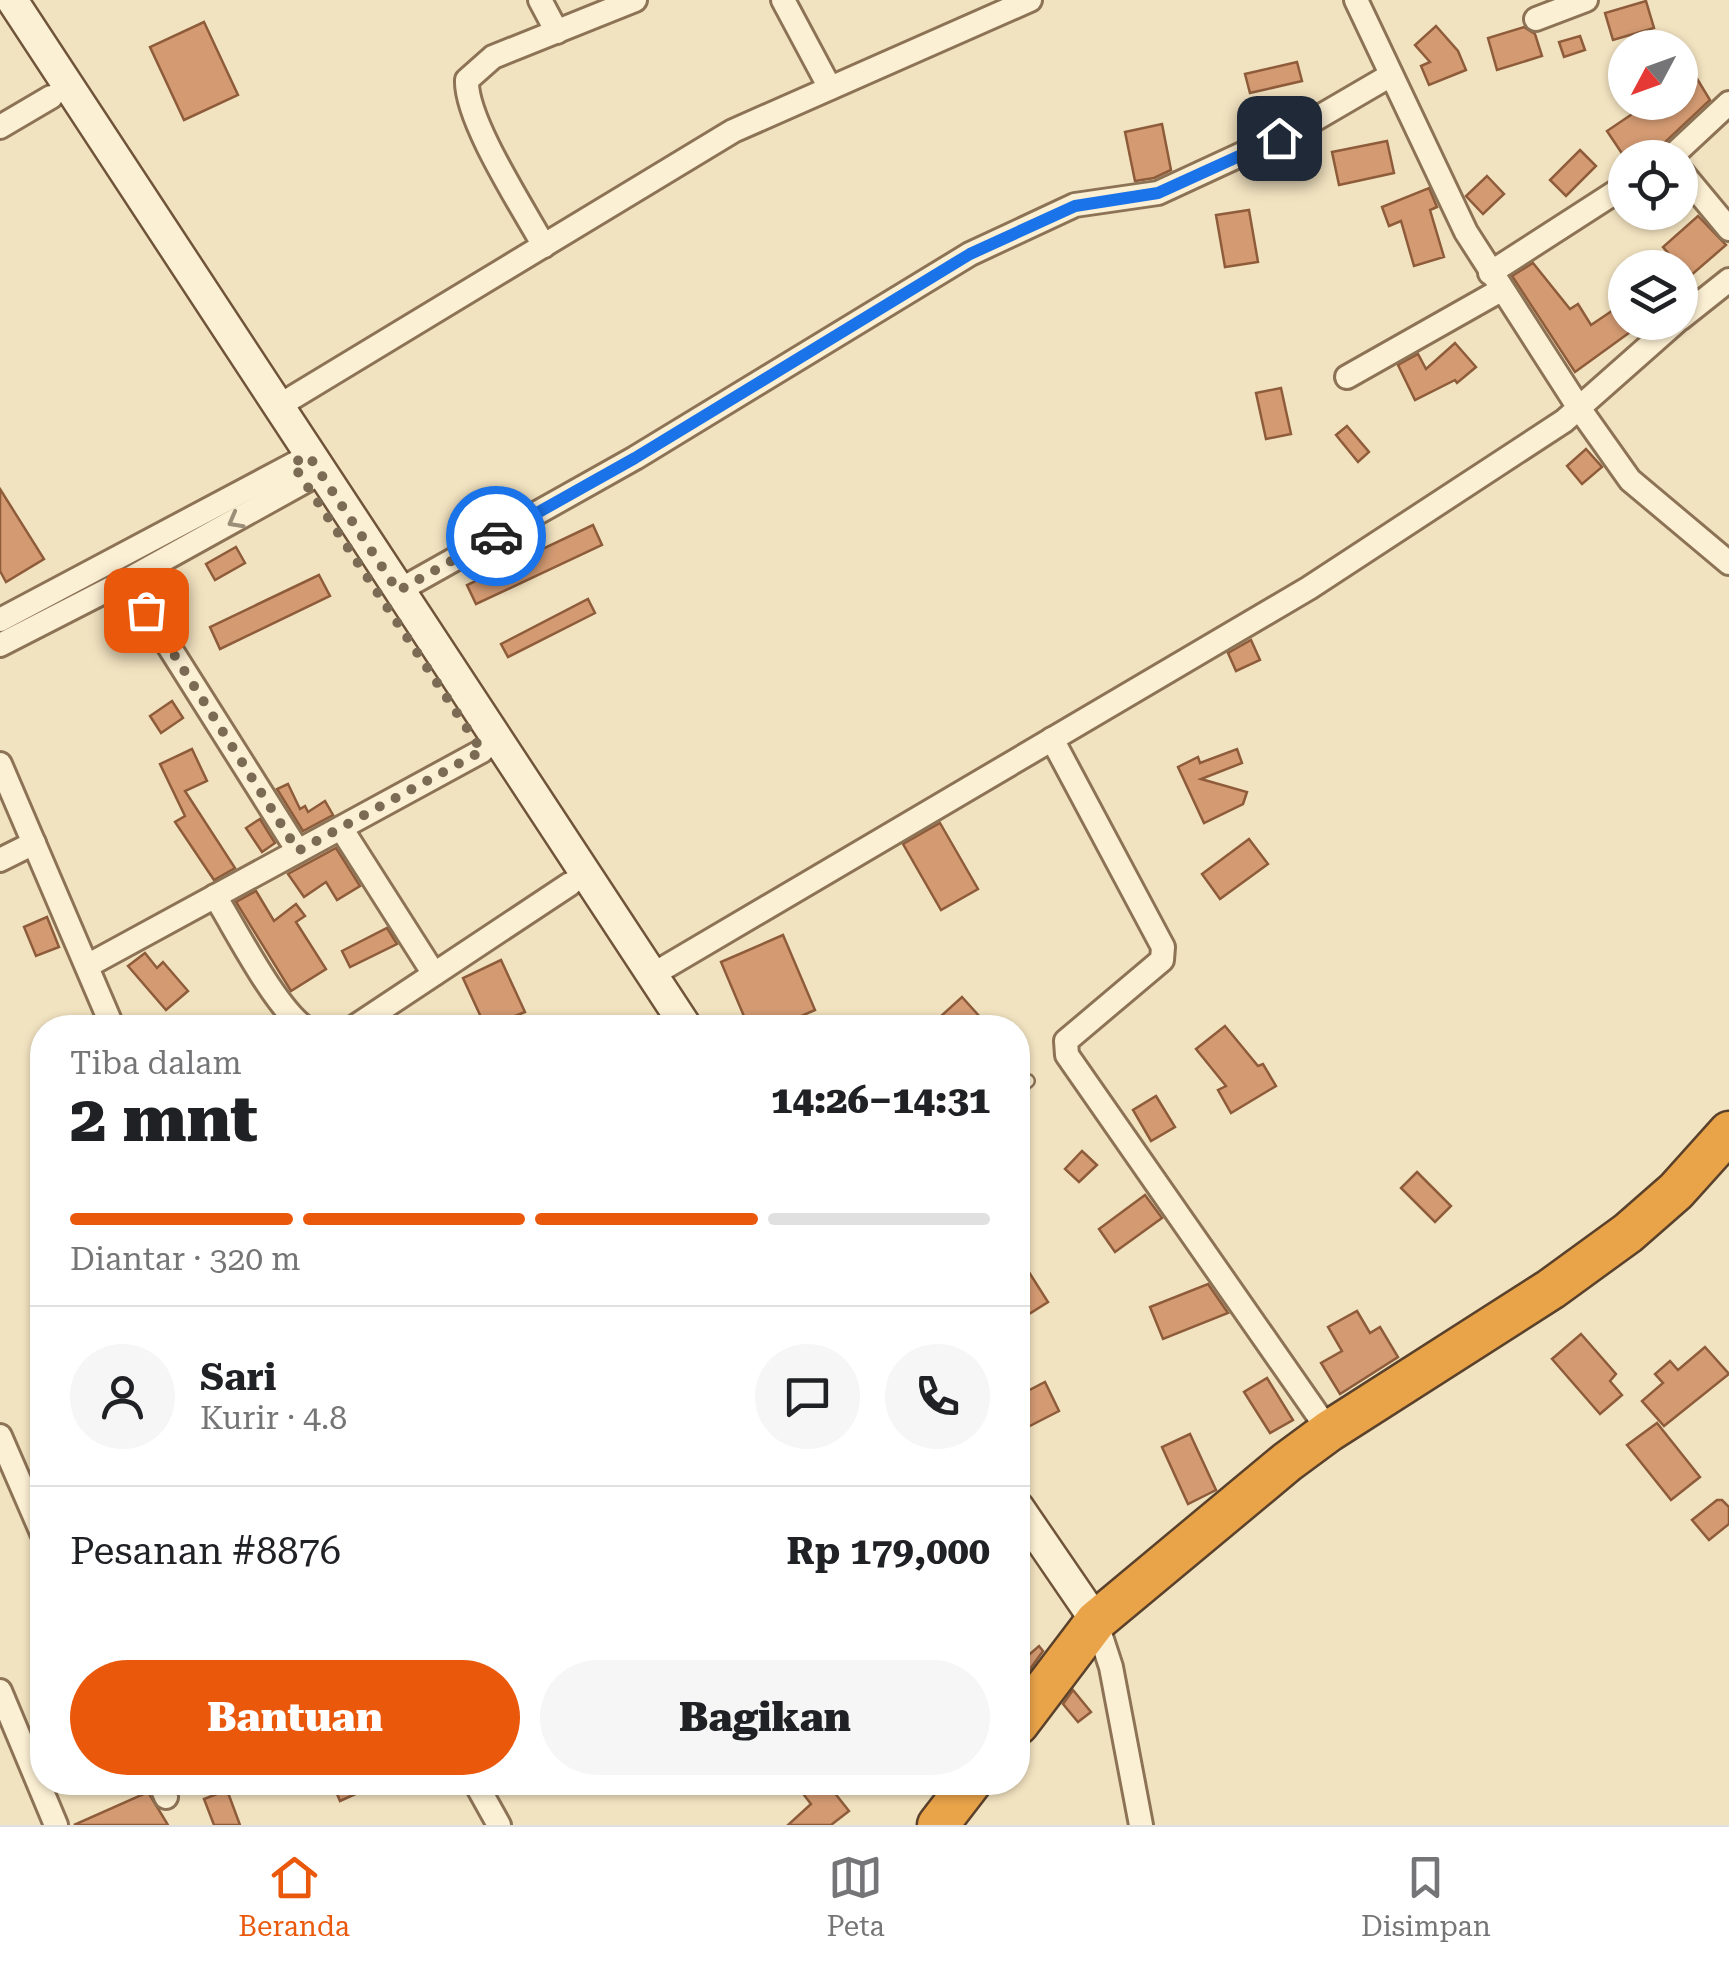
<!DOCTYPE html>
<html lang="id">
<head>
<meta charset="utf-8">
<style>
	body { margin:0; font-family:"Roboto Serif",serif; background:#f6f6f6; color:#202124; height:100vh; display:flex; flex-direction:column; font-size:38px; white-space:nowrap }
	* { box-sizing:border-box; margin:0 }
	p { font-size:32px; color:#757577 }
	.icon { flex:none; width:55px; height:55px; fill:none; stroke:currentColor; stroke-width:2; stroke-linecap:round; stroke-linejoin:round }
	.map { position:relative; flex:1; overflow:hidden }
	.side { position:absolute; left:30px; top:1015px; width:1000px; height:780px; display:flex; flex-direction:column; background:#fff; border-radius:40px; box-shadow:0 2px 8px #0004 }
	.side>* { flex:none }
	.needle { width:65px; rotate:229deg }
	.controls { position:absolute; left:1608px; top:30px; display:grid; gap:20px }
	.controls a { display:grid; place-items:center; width:90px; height:90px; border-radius:50%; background:#fff; box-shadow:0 2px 8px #0004; font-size:50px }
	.pin { position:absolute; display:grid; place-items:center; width:85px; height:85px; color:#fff; margin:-42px; border-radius:20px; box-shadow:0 5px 15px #0006 }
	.courier { position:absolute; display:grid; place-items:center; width:100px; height:100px; margin:-50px; border:8px solid #1a73e8; border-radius:50%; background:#fff; color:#222; box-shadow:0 2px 12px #0007 }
	.overview em { font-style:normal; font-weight:800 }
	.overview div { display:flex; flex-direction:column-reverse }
	.overview { display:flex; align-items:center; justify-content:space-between; height:170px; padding:0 40px }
	h1 { font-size:65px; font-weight:800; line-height:75px }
	.bar { display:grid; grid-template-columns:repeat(4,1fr); gap:15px 10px; align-content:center; height:120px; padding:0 40px }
	.bar i { height:12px; border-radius:8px; background:#e0e0e0 }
	.bar .on { background:#ea580c }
	.bar p { grid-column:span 4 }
	.line { display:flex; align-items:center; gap:25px; padding:0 40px; border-top:2px solid #e0e0e0 }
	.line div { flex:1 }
	.round { display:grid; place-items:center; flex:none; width:105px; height:105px; border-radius:52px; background:#f6f6f6 }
	.cta { display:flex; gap:20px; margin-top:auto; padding:20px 40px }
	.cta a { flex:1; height:115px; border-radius:60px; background:#ea580c; color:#fff; font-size:40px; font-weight:800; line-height:115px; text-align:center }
	.cta a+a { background:#f6f6f6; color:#202124 }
	.tab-bar { display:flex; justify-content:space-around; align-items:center; height:140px; border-top:2px solid #e0e0e0; background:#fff; font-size:28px; color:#757577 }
	.tab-bar a { display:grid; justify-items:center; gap:5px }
	.tab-bar .on { color:#ea580c }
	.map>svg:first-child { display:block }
	.building { fill:#d49b73; stroke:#8e5c3a; stroke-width:2.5 }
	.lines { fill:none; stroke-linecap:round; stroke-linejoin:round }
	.lane-casing { stroke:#8d7356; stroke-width:16 }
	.street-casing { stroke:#8d7356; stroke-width:28 }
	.secondary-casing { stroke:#6f543a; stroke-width:35 }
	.highway-casing { stroke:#5a412b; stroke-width:45 }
	.lane { stroke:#fcf0d4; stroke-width:11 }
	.street { stroke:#fcf0d4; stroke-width:22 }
	.secondary { stroke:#fcf0d4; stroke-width:30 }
	.highway { stroke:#e9a349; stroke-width:40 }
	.oneway { stroke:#9c8e78 }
	.done { stroke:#7b6b55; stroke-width:10; stroke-dasharray:0 18 }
	.route { stroke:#1a73e8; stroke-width:12 }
</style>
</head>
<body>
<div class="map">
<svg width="1729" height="1825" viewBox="0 0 1729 1825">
	<rect width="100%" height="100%" fill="#f2e3c0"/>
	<!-- building -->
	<g class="building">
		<path d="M1646 1 1654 28 1613 40 1605 13Z"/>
		<path d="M204 22 238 95 184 120 150 47Z"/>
		<path d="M1436 26 1458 51 1466 70 1429 85 1421 66 1430 62 1415 45Z"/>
		<path d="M1524 27 1535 34 1542 56 1497 70 1488 38Z"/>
		<path d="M1580 36 1585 50 1564 57 1559 42Z"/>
		<path d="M1297 62 1302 81 1250 93 1245 74Z"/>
		<path d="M1696 77 1710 100 1661 146 1659 144 1639 158H1625L1607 131 1650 102H1680V86Z"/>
		<path d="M1162 124 1171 170 1154 178 1135 181 1125 132Z"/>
		<path d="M1387 141 1394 173 1339 185 1332 152Z"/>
		<path d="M1580 150 1596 166 1566 196 1550 180Z"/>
		<path d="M1487 176 1504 194 1483 214 1466 196Z"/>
		<path d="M1429 188 1437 207 1430 210 1444 257 1414 266 1401 221 1389 226 1382 207Z"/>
		<path d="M1249 210 1258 262 1225 267 1216 215Z"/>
		<path d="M1698 216 1726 245 1689 277 1663 247Z"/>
		<path d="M1533 263 1570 309 1578 304 1591 325 1625 302V322H1644L1575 372 1512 276Z"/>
		<path d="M1455 343 1476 367 1457 383 1455 380 1415 400 1398 365 1418 354 1426 369Z"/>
		<path d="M1281 388 1291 434 1266 439 1256 393Z"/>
		<path d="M1347 426 1369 452 1358 462 1336 435Z"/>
		<path d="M1586 449 1602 467 1582 484 1567 466Z"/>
		<path d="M0 489 44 559 6 582 0 571Z"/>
		<path d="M593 525 602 545 476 604 467 585Z"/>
		<path d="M236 547 245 563 215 580 206 564Z"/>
		<path d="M319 575 330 596 220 649 210 627Z"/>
		<path d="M588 599 595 613 508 657 501 644Z"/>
		<path d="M1251 640 1260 660 1236 671 1228 653Z"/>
		<path d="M172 701 183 718 161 733 150 716Z"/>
		<path d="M192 749 207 781 185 791 235 868 214 880 175 822 185 816 160 764Z"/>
		<path d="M1237 749 1242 763 1201 779 1247 792 1243 804 1204 823 1178 767 1198 757 1200 763Z"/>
		<path d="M288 784 300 809 305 806 308 812 325 801 333 815 303 831 277 789Z"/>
		<path d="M260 819 275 843 262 852 246 828Z"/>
		<path d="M940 823 978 889 941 910 903 844Z"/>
		<path d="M1249 839 1268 864 1220 899 1202 874Z"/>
		<path d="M336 848 360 886 337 900 326 882 304 897 288 874Z"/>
		<path d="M256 891 274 921 296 904 305 916 296 922 326 969 291 991 236 902Z"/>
		<path d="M47 917 59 947 36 956 24 927Z"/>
		<path d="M387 928 397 944 350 967 342 951Z"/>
		<path d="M783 935 815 1010 774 1028H749L721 962Z"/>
		<path d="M145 953 157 968 163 962 188 991 166 1010 128 966Z"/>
		<path d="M501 960 525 1012 486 1028 463 978Z"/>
		<path d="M962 997 990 1028H928Z"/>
		<path d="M1225 1026 1258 1066 1263 1064 1276 1086 1231 1113 1218 1090 1226 1086 1196 1049Z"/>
		<path d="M1156 1096 1175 1127 1151 1141 1133 1110Z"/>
		<path d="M1082 1151 1097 1165 1079 1182 1065 1169Z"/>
		<path d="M1417 1172 1451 1206 1435 1222 1401 1188Z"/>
		<path d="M1145 1195 1162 1218 1115 1252 1099 1229Z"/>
		<path d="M1027 1269 1048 1302 1018 1321V1274Z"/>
		<path d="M1208 1284 1228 1313 1163 1339 1150 1307Z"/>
		<path d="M1357 1311 1370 1333 1380 1327 1398 1357 1340 1394 1321 1363 1342 1351 1328 1327Z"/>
		<path d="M1581 1334 1616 1374 1610 1381 1622 1395 1600 1414 1552 1359Z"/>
		<path d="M1705 1347 1729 1374 1664 1426 1642 1401 1663 1383 1655 1374 1670 1361 1678 1370Z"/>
		<path d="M1267 1378 1293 1420 1270 1433 1244 1392Z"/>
		<path d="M1045 1382 1059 1411 1018 1432V1396Z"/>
		<path d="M1657 1423 1700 1477 1671 1500 1627 1445Z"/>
		<path d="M1190 1434 1216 1490 1188 1504 1162 1447Z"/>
		<path d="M1717 1500H1722L1729 1507V1524L1709 1540 1692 1520Z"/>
		<path d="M1018 1638 1030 1654 1039 1646 1043 1651 1028 1672 1018 1661Z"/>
		<path d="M1073 1690 1091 1712 1078 1722 1063 1704Z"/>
		<path d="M332 1782H382L340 1801Z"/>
		<path d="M794 1782H826L849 1811 831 1825H788L811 1804Z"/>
		<path d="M227 1790 240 1825H214L204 1799Z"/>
		<path d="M148 1792 168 1825H74Z"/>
	</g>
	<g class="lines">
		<defs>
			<path id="lane" d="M1018 1088 1028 1081"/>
			<g id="street">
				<path d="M540 0 557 32"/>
				<path d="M783 0 830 88"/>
				<path d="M1356 0 1466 232 1579 408 1630 480 1729 563"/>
				<path d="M1536 19 1586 0"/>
				<path d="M0 127 51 97"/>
				<path d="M1670 158 1729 103"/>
				<path d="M1680 170 1729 229"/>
				<path d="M544 246C523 208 465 119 467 80L493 57 635 0"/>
				<path d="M1490 273 1625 186"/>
				<path d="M1680 319 1729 280"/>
				<path d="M1347 377 1501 290"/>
				<path d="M277 407 733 131 1030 0"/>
				<path d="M127 580 298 851"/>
				<path d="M398 591 635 458 970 254 1075 205 1158 193 1307 124 1391 75"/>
				<path d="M0 620 309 456"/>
				<path d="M0 645 127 580 320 473"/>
				<path d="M1052 739 1163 947 1162 960 1066 1041 1067 1055 1329 1431"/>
				<path d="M0 764 113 1028"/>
				<path d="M341 828 434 974"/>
				<path d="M0 860 34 843"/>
				<path d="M215 896C236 930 275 1007 305 1028"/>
				<path d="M87 966 482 751"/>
				<path d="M652 975 1309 588 1564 421 1676 322"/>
				<path d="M353 1028 570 884"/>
				<path d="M0 1436 42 1533"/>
				<path d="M1096 1621 1111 1667 1141 1825"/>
				<path d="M0 1691 56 1825"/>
				<path d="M160 1782 166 1797"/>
				<path d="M475 1782 499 1825"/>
			</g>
			<g id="secondary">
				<path d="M12 0 687 1028"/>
				<path d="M1018 1507 1096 1621"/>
			</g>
			<g id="highway">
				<path d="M1018 1724 1096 1621 1287 1462 1329 1431 1551 1289 1628 1233 1676 1191 1729 1132"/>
				<path d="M938 1825 971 1782"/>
			</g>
		</defs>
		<!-- lane casing -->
		<use href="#lane" class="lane-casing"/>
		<!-- street casing -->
		<use href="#street" class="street-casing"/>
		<!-- secondary casing -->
		<use href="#secondary" class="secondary-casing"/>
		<!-- highway casing -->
		<use href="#highway" class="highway-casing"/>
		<!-- lane -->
		<use href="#lane" class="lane"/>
		<!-- street -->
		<use href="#street" class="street"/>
		<!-- secondary -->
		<use href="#secondary" class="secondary"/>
		<!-- highway -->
		<use href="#highway" class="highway"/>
	</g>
	<!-- one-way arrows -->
	<defs><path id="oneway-chevron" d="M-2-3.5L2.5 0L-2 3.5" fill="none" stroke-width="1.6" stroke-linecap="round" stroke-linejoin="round" transform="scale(2.5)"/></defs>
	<use class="oneway" href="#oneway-chevron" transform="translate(235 521) rotate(151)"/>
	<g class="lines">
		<!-- done -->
		<path class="done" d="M146 610 298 851 482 751 292 463 309 456 398 591 496 536"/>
		<!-- route -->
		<path class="route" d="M496 536 635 458 970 254 1075 206 1158 193 1279 138"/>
	</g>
</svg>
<div class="controls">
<a><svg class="needle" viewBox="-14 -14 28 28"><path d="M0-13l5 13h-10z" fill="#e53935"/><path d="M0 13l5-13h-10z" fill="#757577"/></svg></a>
<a><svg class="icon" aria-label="locate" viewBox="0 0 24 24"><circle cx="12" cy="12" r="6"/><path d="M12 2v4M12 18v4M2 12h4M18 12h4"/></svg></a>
<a><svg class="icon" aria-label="layers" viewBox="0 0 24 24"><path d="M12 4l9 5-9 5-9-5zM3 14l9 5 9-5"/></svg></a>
</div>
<div class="pin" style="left:146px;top:610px;background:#ea580c"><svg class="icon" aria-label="bag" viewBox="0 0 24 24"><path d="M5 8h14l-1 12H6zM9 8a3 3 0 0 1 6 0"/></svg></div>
<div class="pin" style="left:1279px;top:138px;background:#1f2937"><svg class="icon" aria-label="home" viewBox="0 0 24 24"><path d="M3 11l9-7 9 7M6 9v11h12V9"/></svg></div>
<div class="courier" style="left:496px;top:536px"><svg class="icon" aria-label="car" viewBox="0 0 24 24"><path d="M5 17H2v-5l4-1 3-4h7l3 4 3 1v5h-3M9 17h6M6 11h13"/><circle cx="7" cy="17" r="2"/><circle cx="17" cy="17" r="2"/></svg></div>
<section class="side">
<div class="overview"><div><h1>2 mnt</h1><p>Tiba dalam</p></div><em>14:26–14:31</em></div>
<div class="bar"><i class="on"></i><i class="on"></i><i class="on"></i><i></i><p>Diantar · 320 m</p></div>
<div class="line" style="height:180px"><a class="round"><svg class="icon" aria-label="person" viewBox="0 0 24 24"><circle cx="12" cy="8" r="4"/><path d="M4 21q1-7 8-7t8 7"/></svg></a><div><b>Sari</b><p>Kurir · 4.8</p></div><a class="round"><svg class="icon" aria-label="chat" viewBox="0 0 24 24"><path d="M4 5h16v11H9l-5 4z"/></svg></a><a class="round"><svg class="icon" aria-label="phone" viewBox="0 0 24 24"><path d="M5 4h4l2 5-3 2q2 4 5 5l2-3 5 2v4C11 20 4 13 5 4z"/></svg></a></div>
<div class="line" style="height:130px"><div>Pesanan #8876</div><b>Rp 179,000</b></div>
<div class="cta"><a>Bantuan</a><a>Bagikan</a></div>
</section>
</div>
<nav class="tab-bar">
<a class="on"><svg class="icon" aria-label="home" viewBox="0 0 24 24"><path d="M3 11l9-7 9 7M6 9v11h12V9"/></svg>Beranda</a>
<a><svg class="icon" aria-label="map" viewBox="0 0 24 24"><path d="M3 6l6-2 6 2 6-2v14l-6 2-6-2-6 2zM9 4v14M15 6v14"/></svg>Peta</a>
<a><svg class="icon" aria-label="saved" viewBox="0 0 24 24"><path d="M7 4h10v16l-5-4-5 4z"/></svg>Disimpan</a>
</nav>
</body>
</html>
